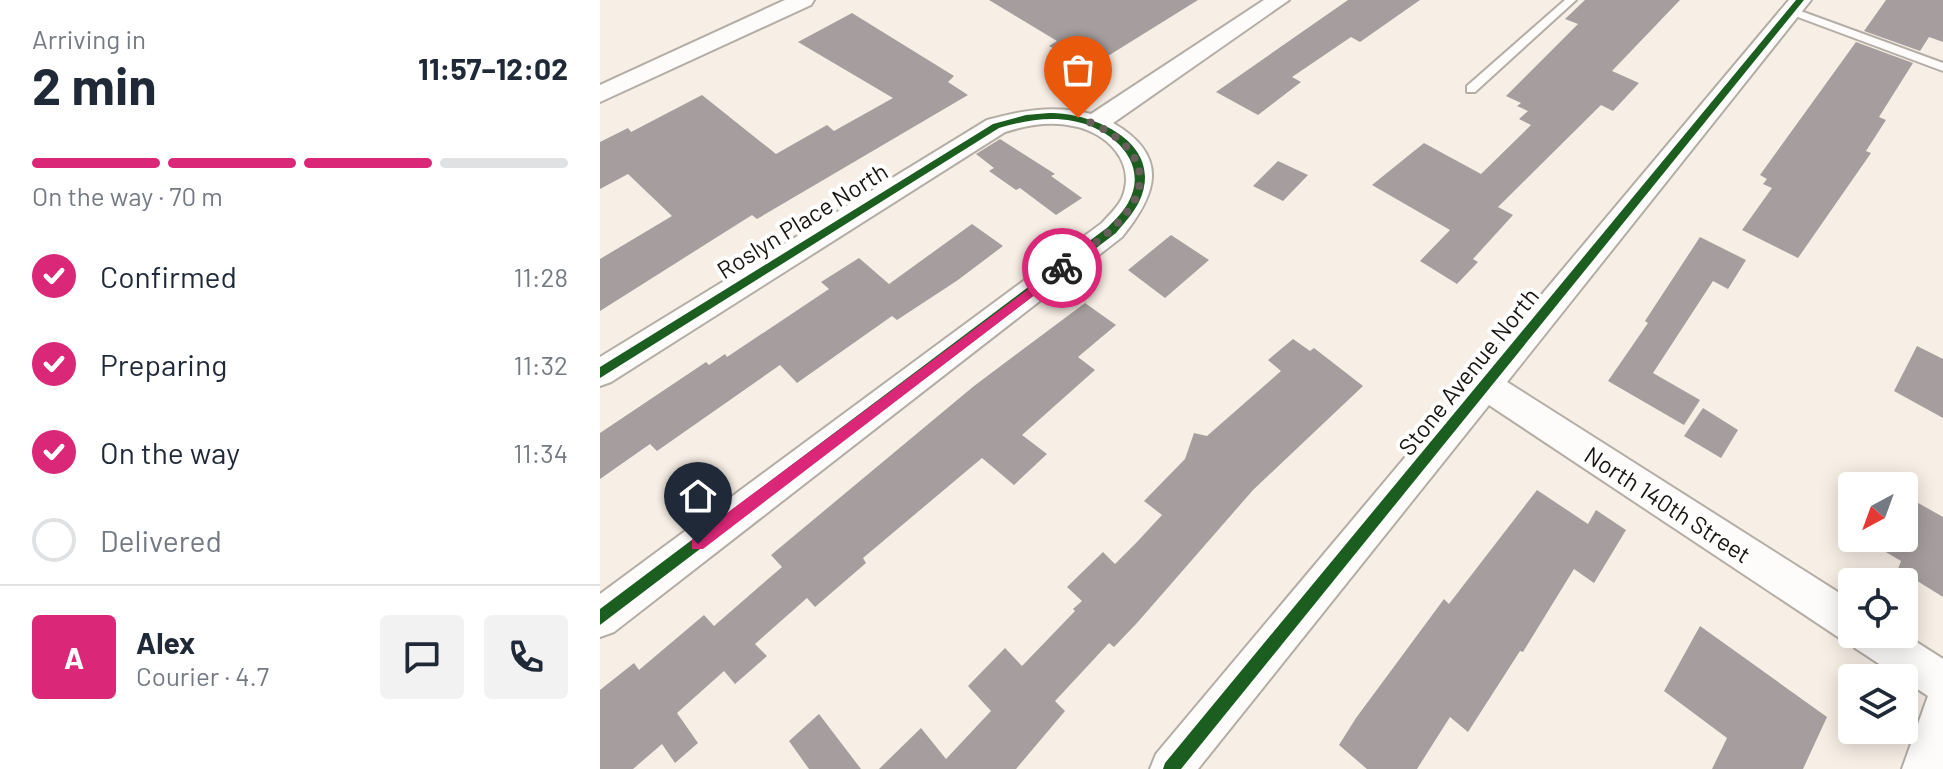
<!DOCTYPE html>
<html lang="en">
<head>
<meta charset="utf-8">
<style>
	body { margin:0; font-family:Barlow,sans-serif; background:#f2f2f3; color:#1f2937; height:100vh; display:flex; flex-direction:column; font-size:30px; white-space:nowrap }
	* { box-sizing:border-box; margin:0 }
	p { font-size:26px; color:#747a83 }
	.icon { flex:none; width:44px; height:44px; fill:none; stroke:currentColor; stroke-width:2; stroke-linecap:round; stroke-linejoin:round }
	.map { position:relative; flex:1; overflow:hidden }
	.details { display:flex; flex-direction:column; background:#fff; width:600px }
	.details>* { flex:none }
	.needle { width:52px; rotate:221deg }
	.tools { position:absolute; left:1238px; top:472px; display:grid; gap:16px }
	.tools a { display:grid; place-items:center; width:80px; height:80px; border-radius:8px; background:#fff; box-shadow:0 4px 20px #0003; font-size:40px }
	.pin { position:absolute; display:grid; place-items:center; width:68px; height:68px; color:#fff; margin:-82px -34px; border-radius:50% 50% 50% 0; rotate:-45deg; box-shadow:0 0 8px #0007 }
	.pin .icon { rotate:45deg }
	.courier { position:absolute; display:grid; place-items:center; width:80px; height:80px; margin:-40px; border:6px solid #db2777; border-radius:50%; background:#fff; color:#222; box-shadow:0 2px 10px #0007 }
	.headline em { font-style:normal; font-weight:700 }
	.headline div { display:flex; flex-direction:column-reverse }
	.headline { display:flex; align-items:center; justify-content:space-between; height:136px; padding:0 32px }
	h1 { font-size:52px; font-weight:700; line-height:60px }
	.bar { display:grid; grid-template-columns:repeat(4,1fr); gap:12px 8px; align-content:center; height:96px; padding:0 32px }
	.bar i { height:10px; border-radius:6px; background:#e0e1e3 }
	.bar .on { background:#db2777 }
	.bar p { grid-column:span 4 }
	.line { display:flex; align-items:center; gap:20px; padding:0 32px; border-top:2px solid #e0e1e3 }
	.line div { flex:1 }
	.round { display:grid; place-items:center; flex:none; width:84px; height:84px; border-radius:8px; background:#f2f2f3 }
	ol { padding:0 32px; list-style:none }
	li { display:flex; align-items:center; gap:24px; height:88px }
	li p { margin-inline-start:auto }
	li .icon { padding:8px; border-radius:50%; background:#db2777; color:#fff; stroke-width:4 }
	li:last-child { color:#747a83 }
	li i { width:44px; height:44px; border:4px solid #e0e1e3; border-radius:50% }
	main { display:flex; flex:1; min-height:0 }
	.map>svg:first-child { display:block }
	.building { fill:#a69e9e }
	.lines { fill:none; stroke-linecap:round; stroke-linejoin:round }
	.service-casing { stroke:#b4ada6; stroke-width:4 }
	.minor-casing { stroke:#b4ada6; stroke-width:4 }
	.service { fill:#fefcfb; fill-rule:evenodd }
	.minor { fill:#fefcfb; fill-rule:evenodd }
	.cycleway-casing { stroke:#fff; stroke-width:5 }
	.cycleway { fill:#1b5e20; fill-rule:evenodd }
	.route { fill:#db2777 }
	.done { stroke:#67605a; stroke-width:8; stroke-dasharray:0 14.4 }
	.labels { text-anchor:middle; dominant-baseline:central; stroke-width:8; stroke-linejoin:round; paint-order:stroke }
	.street-label { font-size:24px; fill:#1a140f; stroke:#fff }
</style>
</head>
<body>
<main>
<section class="details">
<div class="headline"><div><h1>2 min</h1><p>Arriving in</p></div><em>11:57–12:02</em></div>
<div class="bar"><i class="on"></i><i class="on"></i><i class="on"></i><i></i><p>On the way · 70 m</p></div>
<ol>
<li><svg class="icon" aria-label="check" viewBox="0 0 24 24"><path d="M5 12l5 5 9-10"/></svg>Confirmed<p>11:28</p></li>
<li><svg class="icon" aria-label="check" viewBox="0 0 24 24"><path d="M5 12l5 5 9-10"/></svg>Preparing<p>11:32</p></li>
<li><svg class="icon" aria-label="check" viewBox="0 0 24 24"><path d="M5 12l5 5 9-10"/></svg>On the way<p>11:34</p></li>
<li><i></i>Delivered</li>
</ol>
<div class="line" style="height:144px"><b class="round" style="background:#db2777;color:#fff">A</b><div><b>Alex</b><p>Courier · 4.7</p></div><a class="round"><svg class="icon" aria-label="chat" viewBox="0 0 24 24"><path d="M4 5h16v11H9l-5 4z"/></svg></a><a class="round"><svg class="icon" aria-label="phone" viewBox="0 0 24 24"><path d="M5 4h4l2 5-3 2q2 4 5 5l2-3 5 2v4C11 20 4 13 5 4z"/></svg></a></div>
</section>
<div class="map">
<svg width="1343" height="769" viewBox="0 0 1343 769">
	<rect width="100%" height="100%" fill="#f7eee5"/>
	<!-- building -->
	<g class="building">
		<path d="M389 0H598L479 74 449 57 458 51 449 46 457 41Z"/>
		<path d="M748 0H820L760 42 751 37 692 77 701 82 658 115 616 92Z"/>
		<path d="M985 0H1080L1012 71 1039 83 1013 111 1001 105 898 207 913 215 873 259 878 262 857 284 820 261 850 230 772 185 824 143 881 174 931 125 919 119 928 111 917 106 921 103 906 96 978 24 965 19Z"/>
		<path d="M1286 0H1343V42L1329 37 1320 51 1264 31Z"/>
		<path d="M252 13 354 76 348 82 368 95 157 219 152 215 0 311V259L72 216 28 174 0 189V142L28 128 31 132 102 95 176 154 227 125 234 131 293 98 198 42Z"/>
		<path d="M1256 42 1313 63 1279 117 1286 120 1266 151 1271 153 1198 258 1142 230 1172 188 1163 184 1167 179 1160 175Z"/>
		<path d="M400 139 455 174 451 176 482 198 456 215 420 188 416 190 389 171 394 168 376 154Z"/>
		<path d="M678 161 708 175 683 201 653 186Z"/>
		<path d="M372 224 403 246 358 280 297 320 292 316 197 383 180 365 57 451 50 444 0 479V433L106 362 109 365 125 354 127 357 229 289 221 282 259 258 289 284Z"/>
		<path d="M571 235 609 260 565 298 528 270Z"/>
		<path d="M1100 237 1146 260 1128 289 1113 281 1053 373 1100 400 1084 425 1008 381 1048 323 1045 321Z"/>
		<path d="M485 303 516 325 478 357 495 370 422 435 447 454 414 485 382 458 263 558 266 563 215 607 207 598 155 644 167 656 135 684 124 671 77 713 98 743 75 763 62 744 33 769H0V690L34 663 39 670 104 615 114 626 182 567 171 555 374 386Z"/>
		<path d="M693 339 710 351 714 348 763 386 653 490 537 623 514 647 509 643 455 701 465 711 416 769H279L321 728 346 759 391 711 368 686 405 648 422 666 475 611 473 609 482 601 467 587 503 552 515 564 537 542 562 515 544 501 585 459 594 433 607 436 681 371 668 360Z"/>
		<path d="M1317 346 1343 359V418L1294 391Z"/>
		<path d="M1103 408 1138 430 1121 458 1084 436Z"/>
		<path d="M937 490 988 524 996 510 1026 530 994 583 974 569 923 652 920 651 868 732 850 717 817 769H767L739 745 756 718 844 599 849 604Z"/>
		<path d="M1304 495 1343 517V597L1298 569 1301 561 1262 538H1304Z"/>
		<path d="M1100 626 1227 717 1203 769H1112L1127 738 1064 691Z"/>
		<path d="M219 714 261 769H209L189 741Z"/>
	</g>
	<g class="lines">
		<defs>
			<g id="service">
				<path d="M965 0H976L875 92H867V86Z"/>
				<path d="M1187 9H1195L1343 63V71L1187 13Z"/>
			</g>
			<g id="minor">
				<path d="M185 0H214L211 5 0 102V85Z"/>
				<path d="M664 0H689L513 123C570 156 557 194 522 237L14 632 0 637V594L502 223C509 215 518 207 522 198 537 163 507 132 473 126 450 121 427 125 405 132L11 382 0 386V357L387 120C423 110 454 105 491 114Z"/>
				<path d="M1189 0H1211L907 382 1252 601V634H1304L1343 659V769H1302L1328 696 1255 648 1253 642 1238 637 889 405 598 769H550L556 754Z"/>
			</g>
		</defs>
		<!-- service casing -->
		<use href="#service" class="service-casing"/>
		<!-- minor casing -->
		<use href="#minor" class="minor-casing"/>
		<!-- service -->
		<use href="#service" class="service"/>
		<!-- minor -->
		<use href="#minor" class="minor"/>
		<defs>
			<g id="cycleway">
				<path d="M1196 0H1204L581 769H563L565 763Z"/>
				<path d="M449 113C496 113 566 144 539 202 533 214 524 223 516 233L0 625V609L508 227C515 220 523 212 528 203 551 162 511 128 473 121 448 116 423 121 399 128L0 378V367L393 124 426 115Z"/>
			</g>
		</defs>
		<!-- cycleway casing -->
		<use href="#cycleway" class="cycleway-casing"/>
		<!-- cycleway -->
		<use href="#cycleway" class="cycleway"/>
	</g>
	<!-- route -->
	<path class="route" d="M462 264 466 265V271L103 549H92V539Z"/>
	<g class="lines">
		<!-- done -->
		<path class="done" d="M462 268C484 251 510 235 527 212 562 167 520 131 478 118"/>
	</g>
	<g class="labels">
		<!-- street labels -->
		<g class="street-label">
			<text transform="translate(202 220) rotate(-32)">Roslyn Place North</text>
			<text transform="translate(868 371) rotate(-51)">Stone Avenue North</text>
			<text transform="translate(1068 504) rotate(33)">North 140th Street</text>
		</g>
	</g>
</svg>
<div class="tools">
<a><svg class="needle" viewBox="-14 -14 28 28"><path d="M0-13l5 13h-10z" fill="#e53935"/><path d="M0 13l5-13h-10z" fill="#747a83"/></svg></a>
<a><svg class="icon" aria-label="locate" viewBox="0 0 24 24"><circle cx="12" cy="12" r="6"/><path d="M12 2v4M12 18v4M2 12h4M18 12h4"/></svg></a>
<a><svg class="icon" aria-label="layers" viewBox="0 0 24 24"><path d="M12 4l9 5-9 5-9-5zM3 14l9 5 9-5"/></svg></a>
</div>
<div class="pin" style="left:478px;top:118px;background:#ea580c"><svg class="icon" aria-label="bag" viewBox="0 0 24 24"><path d="M5 8h14l-1 12H6zM9 8a3 3 0 0 1 6 0"/></svg></div>
<div class="pin" style="left:98px;top:544px;background:#1f2937"><svg class="icon" aria-label="home" viewBox="0 0 24 24"><path d="M3 11l9-7 9 7M6 9v11h12V9"/></svg></div>
<div class="courier" style="left:462px;top:268px"><svg class="icon" aria-label="bike" viewBox="0 0 24 24"><circle cx="6" cy="16" r="4"/><circle cx="18" cy="16" r="4"/><path d="M6 16l4-8h5l3 8M10 8l3 8H6M13 5h3"/></svg></div>
</div>
</main>
</body>
</html>
